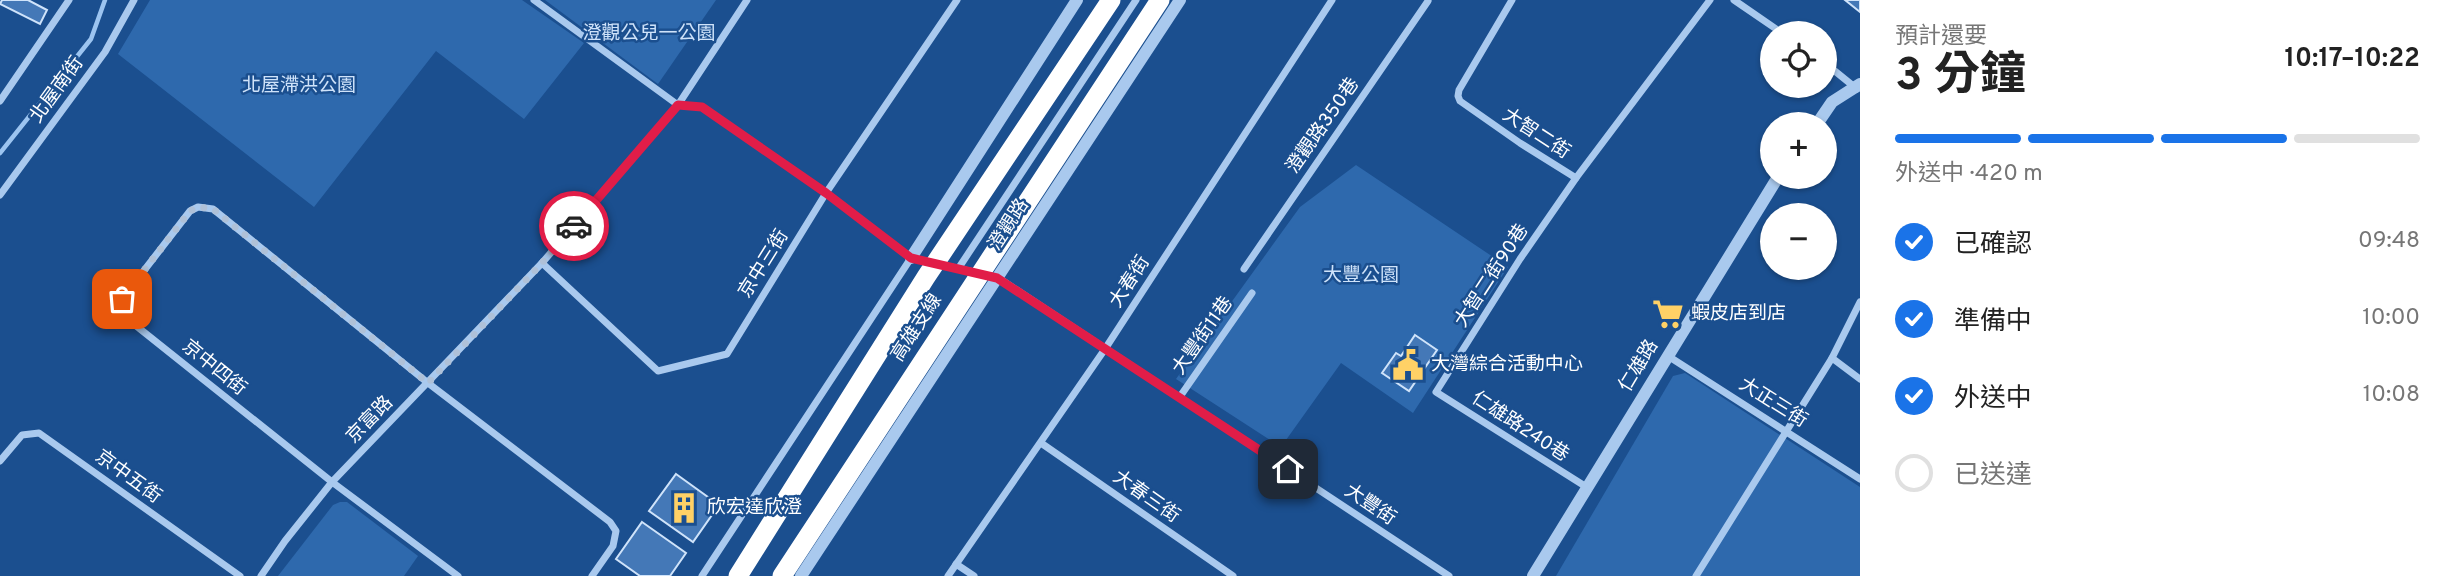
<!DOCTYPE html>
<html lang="zh-TW">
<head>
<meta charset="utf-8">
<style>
	body { margin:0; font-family:Overpass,"Noto Sans TC",sans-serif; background:#f6f6f6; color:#222; height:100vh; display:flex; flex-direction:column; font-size:26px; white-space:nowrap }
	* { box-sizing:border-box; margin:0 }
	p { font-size:23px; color:#767676 }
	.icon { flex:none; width:38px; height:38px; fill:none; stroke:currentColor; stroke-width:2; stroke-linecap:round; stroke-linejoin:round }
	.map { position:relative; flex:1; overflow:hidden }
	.sheet { display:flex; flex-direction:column; background:#fff; width:595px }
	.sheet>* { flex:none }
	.fabs { position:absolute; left:1760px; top:21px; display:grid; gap:14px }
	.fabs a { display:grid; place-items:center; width:77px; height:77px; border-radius:50%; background:#fff; box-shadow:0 2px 5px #0004; font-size:35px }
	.pin { position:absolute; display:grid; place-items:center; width:60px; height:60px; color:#fff; margin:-30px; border-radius:14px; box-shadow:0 4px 10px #0006 }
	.courier { position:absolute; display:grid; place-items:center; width:70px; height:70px; margin:-35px; border:5px solid #e11d48; border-radius:50%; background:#fff; color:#222; box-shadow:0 2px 9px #0007 }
	.head em { font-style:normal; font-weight:700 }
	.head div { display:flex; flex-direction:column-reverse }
	.head { display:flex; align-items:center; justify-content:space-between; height:119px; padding:0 35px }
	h1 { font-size:46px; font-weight:700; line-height:52px }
	.bar { display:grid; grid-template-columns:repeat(4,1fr); gap:10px 7px; align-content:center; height:84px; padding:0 35px }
	.bar i { height:9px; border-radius:5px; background:#e0e0e0 }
	.bar .on { background:#1a73e8 }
	.bar p { grid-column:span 4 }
	ol { padding:0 35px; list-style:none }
	li { display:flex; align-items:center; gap:21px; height:77px }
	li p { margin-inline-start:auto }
	li .icon { padding:7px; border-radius:50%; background:#1a73e8; color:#fff; stroke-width:4 }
	li:last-child { color:#767676 }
	li i { width:38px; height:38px; border:4px solid #e0e0e0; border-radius:50% }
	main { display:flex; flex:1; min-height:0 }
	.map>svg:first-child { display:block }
	.green { fill:#2e69ad }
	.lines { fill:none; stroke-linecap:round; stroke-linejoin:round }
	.stream { stroke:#9cc4f0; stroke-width:4.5 }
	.building { fill:#4478b7; stroke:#cfe3fa; stroke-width:2 }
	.minor { stroke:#a9c9ee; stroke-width:7 }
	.tertiary { stroke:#a9c9ee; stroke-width:12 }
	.motorway-bridge { stroke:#fff; stroke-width:19 }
	.done { stroke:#afc1d8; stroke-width:7; stroke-dasharray:0 12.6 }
	.route { stroke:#e11d48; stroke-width:9 }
	.labels { text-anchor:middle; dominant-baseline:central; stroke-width:5; stroke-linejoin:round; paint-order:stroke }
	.park-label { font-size:19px; fill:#cfe3fa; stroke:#1b4f8f }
	.street-label { font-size:19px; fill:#fff; stroke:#1b4f8f }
	.poi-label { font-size:19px; fill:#fff; stroke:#1b4f8f; text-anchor:start }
</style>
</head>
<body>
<main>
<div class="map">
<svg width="1860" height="576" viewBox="0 0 1860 576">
	<rect width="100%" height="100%" fill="#1b4f8f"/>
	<!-- green -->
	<g class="green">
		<path d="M150 0H522L584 43 524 119 436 51 314 207 118 54Z"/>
		<path d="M545 0H716L658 84Z"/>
		<path d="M1356 165 1508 267 1413 413 1341 363 1281 447 1176 379 1300 207Z"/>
		<path d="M1685 373 1860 487V576H1556L1673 376Z"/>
		<path d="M340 502H347L418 556 404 576H278L333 505Z"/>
	</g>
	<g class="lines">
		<!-- stream -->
		<path class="stream" d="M0 153 91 39 105 0"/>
	</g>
	<!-- building -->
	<g class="building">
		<path d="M2 0H28L47 10 40 24 0 4Z"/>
		<path d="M1845 0H1860V12Z"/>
		<path d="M1415 335 1437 350 1409 391 1382 373 1396 353 1401 356Z"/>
		<path d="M676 474 719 505 693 542 649 511Z"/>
		<path d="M642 522 686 553 670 576H640L616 559Z"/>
	</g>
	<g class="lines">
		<!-- minor -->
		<g class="minor">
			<path d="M534 0 678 105 702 107 826 193 911 258 978 273"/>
			<path d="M1512 0 1459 90 1458 96 1460 101 1520 143 1576 178 1710 0"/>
			<path d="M1734 0 1782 33"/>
			<path d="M1825 63 1857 89"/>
			<path d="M0 101 69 0"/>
			<path d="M1576 178 1520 259 1436 392 1588 488"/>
			<path d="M0 195 105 52 134 0"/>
			<path d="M542 263 658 371 727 354 826 193 957 0"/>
			<path d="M958 269 1136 0"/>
			<path d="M1244 269 1428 1"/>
			<path d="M997 277 1449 576"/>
			<path d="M1860 302 1832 358 1860 379"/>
			<path d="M1668 356 1860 479"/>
			<path d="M1179 398 1252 293"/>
			<path d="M1041 443 1233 576"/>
			<path d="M0 461 22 435 39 433 240 576"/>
			<path d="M956 564 974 576"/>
			<path d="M261 576 285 541 332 482 542 263 678 105 747 0"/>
			<path d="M458 576 332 482 125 317 120 310 122 299 190 211 198 207 213 209 428 383 610 522 616 531 613 546 592 576"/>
			<path d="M702 576 911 258"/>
			<path d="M948 576 1105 349 1332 0"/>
			<path d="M1696 576 1832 358"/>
		</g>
		<!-- tertiary -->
		<g class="tertiary">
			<path d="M1817 124 1832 102 1860 84"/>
			<path d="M911 258 1077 0"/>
			<path d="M801 576 1180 0"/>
			<path d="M1533 576 1778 177"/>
		</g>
		<!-- motorway-bridge -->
		<g class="motorway-bridge">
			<path d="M738 576 926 277 1111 0"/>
			<path d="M782 576 1160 0"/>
		</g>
	</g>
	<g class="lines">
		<!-- done -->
		<path class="done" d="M122 299 190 211 198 207 213 209 428 383 542 263 574 226"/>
		<!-- route -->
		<path class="route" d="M574 226 678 105 702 107 826 193 911 258 997 278 1288 469"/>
	</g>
	<!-- icons -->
	<defs>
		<symbol id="supermarket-bare" viewBox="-9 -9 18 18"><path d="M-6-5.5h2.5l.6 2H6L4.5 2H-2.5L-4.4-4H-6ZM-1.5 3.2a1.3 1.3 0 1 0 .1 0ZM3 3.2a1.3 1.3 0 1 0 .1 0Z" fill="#ffd166" stroke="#1b4f8f" stroke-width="2.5" paint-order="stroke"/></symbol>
		<symbol id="civic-bare" viewBox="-9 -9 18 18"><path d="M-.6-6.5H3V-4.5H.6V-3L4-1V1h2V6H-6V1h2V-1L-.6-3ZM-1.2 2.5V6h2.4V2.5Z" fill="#ffd166" stroke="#1b4f8f" stroke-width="2.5" paint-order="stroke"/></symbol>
		<symbol id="building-bare" viewBox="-9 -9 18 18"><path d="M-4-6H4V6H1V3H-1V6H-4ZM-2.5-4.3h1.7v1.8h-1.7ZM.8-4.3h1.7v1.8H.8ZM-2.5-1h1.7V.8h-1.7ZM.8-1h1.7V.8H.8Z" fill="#ffd166" stroke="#1b4f8f" stroke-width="2.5" paint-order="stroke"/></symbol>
	</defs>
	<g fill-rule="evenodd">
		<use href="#supermarket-bare" x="1646" y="292" width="44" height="44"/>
		<use href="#civic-bare" x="1386" y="343" width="44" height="44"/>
		<use href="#building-bare" x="662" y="486" width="44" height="44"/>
	</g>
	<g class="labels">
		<!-- park labels -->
		<g class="park-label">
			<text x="649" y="34">澄觀公兒一公園</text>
			<text x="299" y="86">北屋滯洪公園</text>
			<text x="1361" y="276">大豐公園</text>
		</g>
		<!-- street labels -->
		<g class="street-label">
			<text transform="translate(57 90) rotate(-54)">北屋南街</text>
			<text transform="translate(1323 126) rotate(-55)">澄觀路350巷</text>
			<text transform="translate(1536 134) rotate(33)">大智二街</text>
			<text transform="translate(1009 225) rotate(-57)">澄觀路</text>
			<text transform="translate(764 264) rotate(-58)">京中三街</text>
			<text transform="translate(1492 276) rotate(-57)">大智二街90巷</text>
			<text transform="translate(1130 282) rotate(-57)">大春街</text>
			<text transform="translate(917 328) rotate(-57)">高雄支線</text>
			<text transform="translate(1203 336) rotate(-55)">大豐街11巷</text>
			<text transform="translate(1639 366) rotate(-59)">仁雄路</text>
			<text transform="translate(214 368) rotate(39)">京中四街</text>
			<text transform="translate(1773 403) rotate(32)">大正三街</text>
			<text transform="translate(370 420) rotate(-46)">京富路</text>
			<text transform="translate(1520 427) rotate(33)">仁雄路240巷</text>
			<text transform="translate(128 477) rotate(36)">京中五街</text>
			<text transform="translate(1146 497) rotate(35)">大春三街</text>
			<text transform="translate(1370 505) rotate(34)">大豐街</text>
		</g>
		<!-- poi labels -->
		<g class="poi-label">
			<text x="1691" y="314">蝦皮店到店</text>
			<text x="1431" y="365">大灣綜合活動中心</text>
			<text x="707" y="508">欣宏達欣澄</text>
		</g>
	</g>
</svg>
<div class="fabs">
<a><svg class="icon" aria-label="locate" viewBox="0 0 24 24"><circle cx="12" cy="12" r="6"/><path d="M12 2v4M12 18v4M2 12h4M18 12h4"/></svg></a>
<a>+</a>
<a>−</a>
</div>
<div class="pin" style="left:122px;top:299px;background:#ea580c"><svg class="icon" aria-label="bag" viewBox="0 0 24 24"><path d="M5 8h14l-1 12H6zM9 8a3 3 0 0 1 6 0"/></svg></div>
<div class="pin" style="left:1288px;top:469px;background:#1f2937"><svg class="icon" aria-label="home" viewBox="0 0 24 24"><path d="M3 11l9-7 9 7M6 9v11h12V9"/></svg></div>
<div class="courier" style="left:574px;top:226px"><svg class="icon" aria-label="car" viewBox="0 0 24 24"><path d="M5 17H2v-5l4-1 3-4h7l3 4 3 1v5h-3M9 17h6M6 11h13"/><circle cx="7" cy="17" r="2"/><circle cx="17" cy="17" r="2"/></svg></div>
</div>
<section class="sheet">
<div class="head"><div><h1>3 分鐘</h1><p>預計還要</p></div><em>10:17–10:22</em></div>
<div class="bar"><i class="on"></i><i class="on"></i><i class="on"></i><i></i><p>外送中 · 420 m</p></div>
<ol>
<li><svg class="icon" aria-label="check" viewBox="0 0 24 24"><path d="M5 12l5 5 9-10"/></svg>已確認<p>09:48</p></li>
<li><svg class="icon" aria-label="check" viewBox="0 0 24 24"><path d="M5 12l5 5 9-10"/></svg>準備中<p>10:00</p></li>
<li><svg class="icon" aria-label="check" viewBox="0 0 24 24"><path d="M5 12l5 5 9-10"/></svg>外送中<p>10:08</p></li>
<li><i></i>已送達</li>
</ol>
</section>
</main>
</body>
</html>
